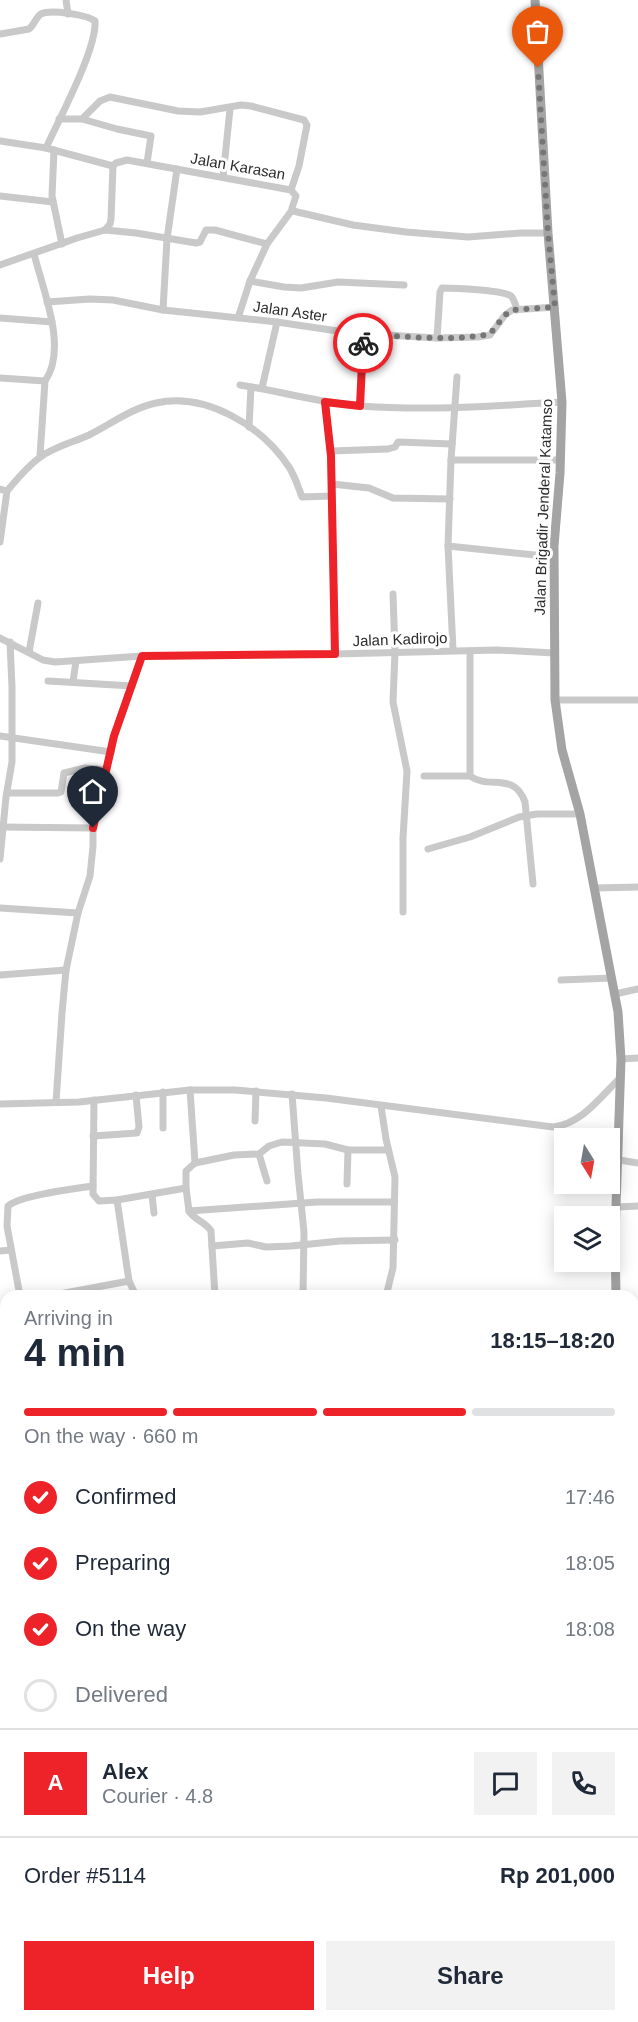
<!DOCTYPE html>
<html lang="en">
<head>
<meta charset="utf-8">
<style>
	body { margin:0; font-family:Helvetica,sans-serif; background:#f2f2f3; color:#1f2937; height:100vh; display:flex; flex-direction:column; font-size:22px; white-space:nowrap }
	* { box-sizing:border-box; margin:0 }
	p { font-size:20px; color:#747a83 }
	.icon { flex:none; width:33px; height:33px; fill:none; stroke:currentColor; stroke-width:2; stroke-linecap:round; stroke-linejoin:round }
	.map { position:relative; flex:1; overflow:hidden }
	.drawer { position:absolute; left:0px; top:1290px; width:639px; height:732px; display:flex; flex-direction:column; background:#fff; border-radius:18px 18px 0 0; box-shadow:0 3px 15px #0003 }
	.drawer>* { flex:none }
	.needle { width:39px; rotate:169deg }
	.fabs { position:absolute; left:554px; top:1128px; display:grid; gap:12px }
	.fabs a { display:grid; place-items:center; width:66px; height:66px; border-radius:0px; background:#fff; box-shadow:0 3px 15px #0003; font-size:30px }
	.pin { position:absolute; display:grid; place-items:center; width:51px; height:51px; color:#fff; margin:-62px -26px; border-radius:50% 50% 50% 0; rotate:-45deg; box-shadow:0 0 6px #0007 }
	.pin .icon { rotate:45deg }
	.courier { position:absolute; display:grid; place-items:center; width:60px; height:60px; margin:-30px; border:4px solid #ee232a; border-radius:50%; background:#fff; color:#222; box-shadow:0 2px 8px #0007 }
	.head em { font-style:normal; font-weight:800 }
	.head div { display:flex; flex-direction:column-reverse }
	.head { display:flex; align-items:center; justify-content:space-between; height:102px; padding:0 24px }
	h1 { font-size:39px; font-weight:800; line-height:45px }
	.bar { display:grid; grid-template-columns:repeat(4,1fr); gap:9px 6px; align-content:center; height:72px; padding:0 24px }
	.bar i { height:8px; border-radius:4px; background:#e0e1e3 }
	.bar .selected { background:#ee232a }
	.bar p { grid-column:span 4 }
	.line { display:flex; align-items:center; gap:15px; padding:0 24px; border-top:2px solid #e0e1e3 }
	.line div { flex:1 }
	.round { display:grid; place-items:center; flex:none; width:63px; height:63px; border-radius:0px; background:#f2f2f3 }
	ol { padding:0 24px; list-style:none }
	li { display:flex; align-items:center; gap:18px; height:66px }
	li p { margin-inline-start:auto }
	li .icon { padding:6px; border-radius:50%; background:#ee232a; color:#fff; stroke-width:4 }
	li:last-child { color:#747a83 }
	li i { width:33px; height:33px; border:3px solid #e0e1e3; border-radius:50% }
	.action { display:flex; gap:12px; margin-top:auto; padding:12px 24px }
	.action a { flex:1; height:69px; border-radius:0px; background:#ee232a; color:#fff; font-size:24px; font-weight:800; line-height:69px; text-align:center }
	.action a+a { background:#f2f2f3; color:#1f2937 }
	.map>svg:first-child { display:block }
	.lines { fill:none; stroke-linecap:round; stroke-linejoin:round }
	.minor { stroke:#c9c9c9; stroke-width:7 }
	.major { stroke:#a4a4a4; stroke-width:9 }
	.done { stroke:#767676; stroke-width:6; stroke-dasharray:0 10.8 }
	.route { stroke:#ee232a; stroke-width:8 }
	.labels { text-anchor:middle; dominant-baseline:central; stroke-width:6; stroke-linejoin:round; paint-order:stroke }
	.street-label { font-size:15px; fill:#2c2c2c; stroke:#fff }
</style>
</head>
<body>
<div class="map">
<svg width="638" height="2022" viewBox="0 0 638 2022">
	<rect width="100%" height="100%" fill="#fff"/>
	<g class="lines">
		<!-- minor -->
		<g class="minor">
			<path d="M66 0 68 14"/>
			<path d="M0 34 29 29C34 25 36 17 41 14 50 9 88 15 95 21 97 49 59 119 46 148"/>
			<path d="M59 119H82L100 101 110 97 178 111 200 112 241 105 251 106 304 120 307 125 299 166 291 190"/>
			<path d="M82 119 117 129 151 136 147 163"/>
			<path d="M0 141 46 148 113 166"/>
			<path d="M54 150 52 196 62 244"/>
			<path d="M223 177 230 109"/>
			<path d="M0 196 53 202"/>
			<path d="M105 230 136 233 196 243 200 242 206 230H215L267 244"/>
			<path d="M0 265 77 238 105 230 110 224 111 219 113 166 116 163 127 160 291 190 296 196 292 208 293 211 353 225 406 232 468 237 521 233H548"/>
			<path d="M250 281 284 287 301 288 338 282 404 285"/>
			<path d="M47 302 90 299 113 300 163 310 277 322 351 333 437 338 477 337 490 335 505 315 512 310 555 307"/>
			<path d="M163 310 167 239 177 169"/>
			<path d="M0 318 52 322"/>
			<path d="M238 318 250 281 267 244 292 210"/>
			<path d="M437 338 440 292 442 288C453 288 503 290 511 296 514 299 516 306 517 310"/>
			<path d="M457 377 451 460 448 546 554 557"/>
			<path d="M0 378 45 381C68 349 43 290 34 254"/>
			<path d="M240 385C280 391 320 403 361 406 428 411 495 406 562 402"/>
			<path d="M262 388 277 322"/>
			<path d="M325 402 331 456 335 654"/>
			<path d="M360 406 363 334"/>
			<path d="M249 427 251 387"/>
			<path d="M331 451 388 449 395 447 398 442 452 444"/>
			<path d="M40 456 45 381"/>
			<path d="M451 460H560"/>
			<path d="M332 484 369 488 393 498 450 499"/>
			<path d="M0 489 7 491 0 542"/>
			<path d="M7 491C17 479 27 467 39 458 53 447 74 442 89 435 111 424 132 408 156 403 206 392 262 426 289 467 295 476 298 487 302 497L332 496"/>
			<path d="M448 546 453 650"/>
			<path d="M393 594 395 652 393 702 407 771 403 838V912"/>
			<path d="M0 638 43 660 55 662 142 656 335 654 497 650 554 653"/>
			<path d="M470 651V776C489 790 514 771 525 802L533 884"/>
			<path d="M29 652 38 603"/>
			<path d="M48 681 132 686"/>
			<path d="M73 682 76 661"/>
			<path d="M555 700H638"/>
			<path d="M0 736 111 752"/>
			<path d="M424 776H470"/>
			<path d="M7 793H58L61 792 64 773 85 768 106 770"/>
			<path d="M0 827 93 828"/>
			<path d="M428 849 470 837 519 817 537 814H580"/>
			<path d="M0 859 6 797 12 762V687L10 642"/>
			<path d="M595 888 638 887"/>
			<path d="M0 908 78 913"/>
			<path d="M0 975 66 970"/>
			<path d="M561 980 612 978"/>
			<path d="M615 994 638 989"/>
			<path d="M621 1059 638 1058"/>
			<path d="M190 1090 195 1163"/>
			<path d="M163 1092V1128"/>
			<path d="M292 1094 298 1174 304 1232 303 1296"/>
			<path d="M94 1100 93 1194 99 1201 117 1200 129 1281 136 1296"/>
			<path d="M56 1102 62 1013 66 970 78 913 90 876 93 846V828L114 736 142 656"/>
			<path d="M0 1104 79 1102 190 1090H235L326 1098 553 1127C582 1124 601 1096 621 1077"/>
			<path d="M381 1106 386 1139 395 1177 393 1268 386 1296"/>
			<path d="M255 1121 256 1091"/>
			<path d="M93 1136 137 1133 139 1127 136 1095"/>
			<path d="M259 1154 267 1181"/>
			<path d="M619 1160 638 1163"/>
			<path d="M347 1184 348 1150"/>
			<path d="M152 1195 154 1213"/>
			<path d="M117 1200 186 1188"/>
			<path d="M617 1207 638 1206"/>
			<path d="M189 1211 317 1202H394"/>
			<path d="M212 1246 248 1243 266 1247 291 1246 340 1241 395 1240"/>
			<path d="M0 1251 11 1250"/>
			<path d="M20 1296 7 1226 8 1206C20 1195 74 1189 93 1186"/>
			<path d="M49 1296 129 1281"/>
			<path d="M215 1296 211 1231C206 1222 194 1220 189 1211L186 1188V1171L195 1163 234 1155 259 1154 269 1146 282 1142 325 1144 348 1150H388"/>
			<path d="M256 1296H277"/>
			<path d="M0 1314 6 1313"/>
			<path d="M0 1388 6 1387"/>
			<path d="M0 1594H6"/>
			<path d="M0 1646 6 1645"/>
			<path d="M633 1669H638"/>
			<path d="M0 1708 6 1707"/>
			<path d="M0 1763 6 1803"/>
			<path d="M0 1866 6 1862"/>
			<path d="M0 1924 6 1925"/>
			<path d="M633 1988 638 1989"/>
			<path d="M43 2016V2022"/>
			<path d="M269 2016V2022"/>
			<path d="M548 2016 549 2022"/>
			<path d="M447 2022 448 2016"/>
			<path d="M494 2022 495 2016"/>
			<path d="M531 2022V2016"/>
		</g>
		<!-- major -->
		<g class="major">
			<path d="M535 0 548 233 562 402 560 473 554 546 555 700 562 750 580 814 618 1012 621 1059 615 1236 616 1296"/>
			<path d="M0 1746 6 1745"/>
			<path d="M622 2022V2016"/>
		</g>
	</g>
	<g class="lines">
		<!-- done -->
		<path class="done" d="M363 343V334C405 336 448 342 490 334L505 315 512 310 555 307 548 233 538 68"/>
		<!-- route -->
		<path class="route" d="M93 828 114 736 142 656 335 654 331 456 325 402 360 406 363 343"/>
	</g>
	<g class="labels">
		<!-- street labels -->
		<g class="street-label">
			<text transform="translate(238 166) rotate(10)">Jalan Karasan</text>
			<text transform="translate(290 311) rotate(8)">Jalan Aster</text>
			<text transform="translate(543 507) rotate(-88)">Jalan Brigadir Jenderal Katamso</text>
			<text transform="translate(400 639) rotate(-2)">Jalan Kadirojo</text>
		</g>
	</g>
</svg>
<div class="fabs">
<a><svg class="needle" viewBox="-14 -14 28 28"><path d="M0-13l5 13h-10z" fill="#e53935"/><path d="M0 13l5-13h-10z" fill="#747a83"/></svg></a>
<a><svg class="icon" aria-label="layers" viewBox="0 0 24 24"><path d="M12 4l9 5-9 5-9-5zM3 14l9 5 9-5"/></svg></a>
</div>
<div class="pin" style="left:538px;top:68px;background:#ea580c"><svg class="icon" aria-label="bag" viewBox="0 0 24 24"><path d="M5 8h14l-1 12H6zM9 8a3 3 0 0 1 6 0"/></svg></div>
<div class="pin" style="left:93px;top:828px;background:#1f2937"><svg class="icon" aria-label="home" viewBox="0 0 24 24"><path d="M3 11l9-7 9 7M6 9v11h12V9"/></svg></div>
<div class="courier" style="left:363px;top:343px"><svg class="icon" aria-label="bike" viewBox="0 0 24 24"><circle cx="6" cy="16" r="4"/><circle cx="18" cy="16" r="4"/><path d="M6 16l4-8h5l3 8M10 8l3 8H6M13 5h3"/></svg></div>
<section class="drawer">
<div class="head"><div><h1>4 min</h1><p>Arriving in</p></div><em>18:15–18:20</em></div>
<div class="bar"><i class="selected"></i><i class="selected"></i><i class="selected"></i><i></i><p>On the way · 660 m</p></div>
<ol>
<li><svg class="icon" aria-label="check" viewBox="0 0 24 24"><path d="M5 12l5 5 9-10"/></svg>Confirmed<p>17:46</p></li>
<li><svg class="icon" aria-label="check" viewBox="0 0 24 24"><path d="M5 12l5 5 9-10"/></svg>Preparing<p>18:05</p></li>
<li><svg class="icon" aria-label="check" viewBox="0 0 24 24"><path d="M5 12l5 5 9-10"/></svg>On the way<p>18:08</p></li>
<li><i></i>Delivered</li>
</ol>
<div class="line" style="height:108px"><b class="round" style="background:#ee232a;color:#fff">A</b><div><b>Alex</b><p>Courier · 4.8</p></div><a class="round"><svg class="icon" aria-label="chat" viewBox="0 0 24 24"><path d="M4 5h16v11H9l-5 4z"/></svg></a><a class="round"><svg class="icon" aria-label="phone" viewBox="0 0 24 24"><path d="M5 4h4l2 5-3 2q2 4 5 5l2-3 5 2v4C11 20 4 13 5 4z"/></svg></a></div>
<div class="line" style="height:78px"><div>Order #5114</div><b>Rp 201,000</b></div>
<div class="action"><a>Help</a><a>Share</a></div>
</section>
</div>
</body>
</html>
